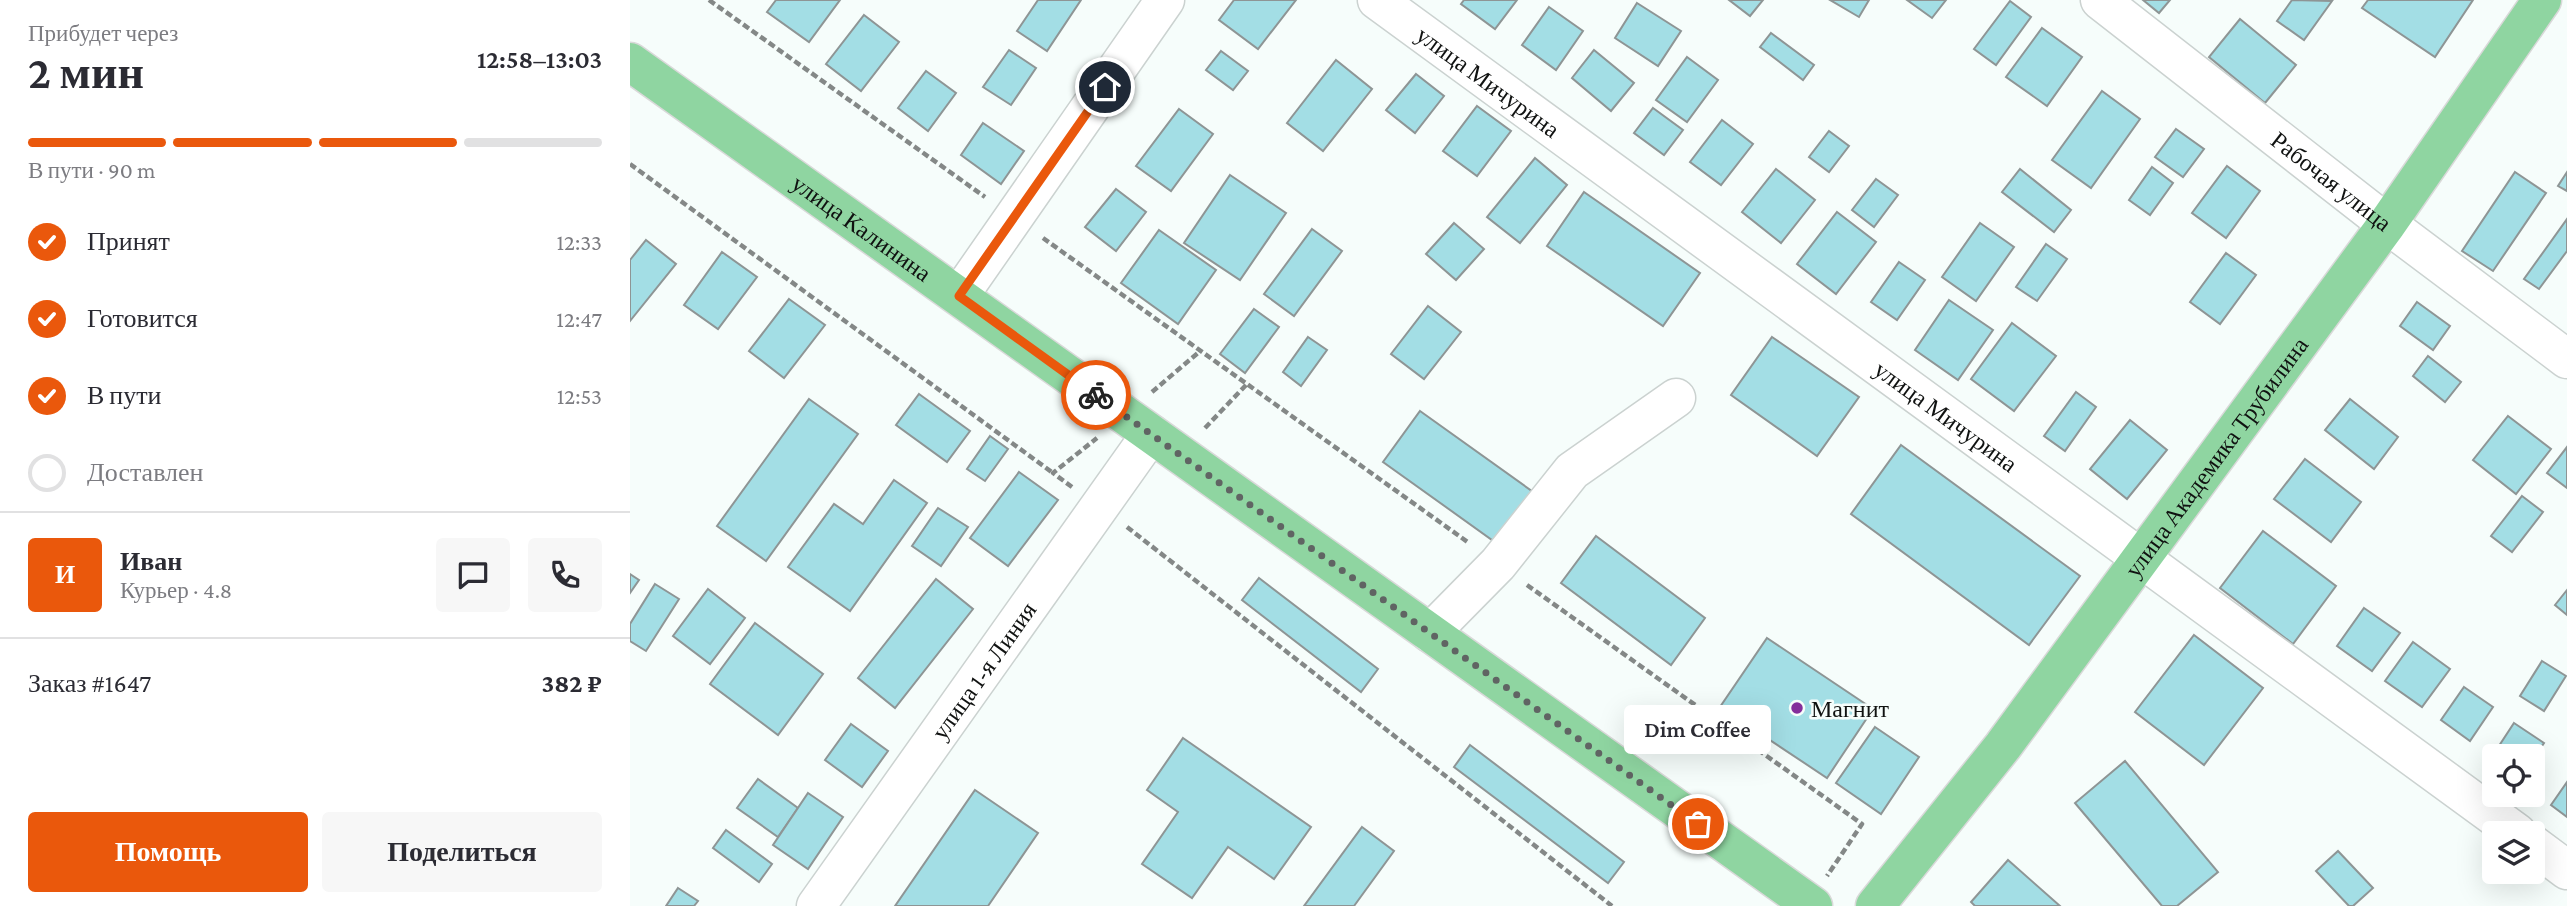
<!DOCTYPE html>
<html lang="ru">
<head>
<meta charset="utf-8">
<style>
	body { margin:0; font-family:"Crimson Pro",serif; background:#f7f7f7; color:#2b2b33; height:100vh; display:flex; flex-direction:column; font-size:26px; white-space:nowrap }
	* { box-sizing:border-box; margin:0 }
	p { font-size:23px; color:#7c7c81 }
	.icon { flex:none; width:38px; height:38px; fill:none; stroke:currentColor; stroke-width:2; stroke-linecap:round; stroke-linejoin:round }
	.map { position:relative; flex:1; overflow:hidden }
	.details { display:flex; flex-direction:column; background:#fff; width:630px }
	.details>* { flex:none }
	.controls { position:absolute; left:1852px; top:744px; display:grid; gap:14px }
	.controls a { display:grid; place-items:center; width:63px; height:63px; border-radius:7px; background:#fff; box-shadow:0 7px 28px #0002; font-size:35px }
	.pin { position:absolute; display:grid; place-items:center; width:60px; height:60px; color:#fff; margin:-30px; border:4px solid #fff; border-radius:50%; box-shadow:0 2px 7px #0007 }
	.courier { position:absolute; display:grid; place-items:center; width:70px; height:70px; margin:-35px; border:5px solid #ea580c; border-radius:50%; background:#fff; color:#222; box-shadow:0 2px 9px #0007 }
	.bubble { position:absolute; height:49px; border-radius:7px; background:#fff; box-shadow:0 7px 28px #0002; font-size:23px; font-weight:600; line-height:49px; text-align:center }
	.headline em { font-style:normal; font-weight:600 }
	.headline div { display:flex; flex-direction:column-reverse }
	.headline { display:flex; align-items:center; justify-content:space-between; height:119px; padding:0 28px }
	h1 { font-size:46px; font-weight:600; line-height:52px }
	.bar { display:grid; grid-template-columns:repeat(4,1fr); gap:10px 7px; align-content:center; height:84px; padding:0 28px }
	.bar i { height:9px; border-radius:5px; background:#e1e1e2 }
	.bar .current { background:#ea580c }
	.bar p { grid-column:span 4 }
	.line { display:flex; align-items:center; gap:18px; padding:0 28px; border-top:2px solid #e1e1e2 }
	.line div { flex:1 }
	.round { display:grid; place-items:center; flex:none; width:74px; height:74px; border-radius:7px; background:#f7f7f7 }
	ol { padding:0 28px; list-style:none }
	li { display:flex; align-items:center; gap:21px; height:77px }
	li p { margin-inline-start:auto }
	li .icon { padding:7px; border-radius:50%; background:#ea580c; color:#fff; stroke-width:4 }
	li:last-child { color:#7c7c81 }
	li i { width:38px; height:38px; border:4px solid #e1e1e2; border-radius:50% }
	.primary-button { display:flex; gap:14px; margin-top:auto; padding:14px 28px }
	.primary-button a { flex:1; height:80px; border-radius:7px; background:#ea580c; color:#fff; font-size:28px; font-weight:600; line-height:80px; text-align:center }
	.primary-button a+a { background:#f7f7f7; color:#2b2b33 }
	main { display:flex; flex:1; min-height:0 }
	.map>svg:first-child { display:block }
	.building { fill:#a3dee5; stroke:#8e9595; stroke-width:2 }
	.lines { fill:none; stroke-linecap:round; stroke-linejoin:round }
	.minor-casing { stroke:#cbd2d0; stroke-width:41 }
	.major-casing { stroke:#d9d9d9; stroke-width:41 }
	.path { stroke:#848887; stroke-width:4.5; stroke-dasharray:7 3.5; stroke-linecap:butt }
	.minor { stroke:#fff; stroke-width:38 }
	.major { stroke:#8fd5a1; stroke-width:38 }
	.done { stroke:#606463; stroke-width:7; stroke-dasharray:0 12.6 }
	.route { stroke:#ea580c; stroke-width:9 }
	.poi-dot { fill:#842e9b; stroke:#f6fdfb; stroke-width:2.5 }
	.labels { text-anchor:middle; dominant-baseline:central; stroke-width:5; stroke-linejoin:round; paint-order:stroke }
	.street-label { font-size:24px; fill:#101211; stroke:#f6fdfb }
	.poi-label { font-size:24px; fill:#101211; stroke:#f6fdfb; text-anchor:start }
</style>
</head>
<body>
<main>
<section class="details">
<div class="headline"><div><h1>2 мин</h1><p>Прибудет через</p></div><em>12:58–13:03</em></div>
<div class="bar"><i class="current"></i><i class="current"></i><i class="current"></i><i></i><p>В пути · 90 m</p></div>
<ol>
<li><svg class="icon" aria-label="check" viewBox="0 0 24 24"><path d="M5 12l5 5 9-10"/></svg>Принят<p>12:33</p></li>
<li><svg class="icon" aria-label="check" viewBox="0 0 24 24"><path d="M5 12l5 5 9-10"/></svg>Готовится<p>12:47</p></li>
<li><svg class="icon" aria-label="check" viewBox="0 0 24 24"><path d="M5 12l5 5 9-10"/></svg>В пути<p>12:53</p></li>
<li><i></i>Доставлен</li>
</ol>
<div class="line" style="height:126px"><b class="round" style="background:#ea580c;color:#fff">И</b><div><b>Иван</b><p>Курьер · 4.8</p></div><a class="round"><svg class="icon" aria-label="chat" viewBox="0 0 24 24"><path d="M4 5h16v11H9l-5 4z"/></svg></a><a class="round"><svg class="icon" aria-label="phone" viewBox="0 0 24 24"><path d="M5 4h4l2 5-3 2q2 4 5 5l2-3 5 2v4C11 20 4 13 5 4z"/></svg></a></div>
<div class="line" style="height:91px"><div>Заказ #1647</div><b>382 ₽</b></div>
<div class="primary-button"><a>Помощь</a><a>Поделиться</a></div>
</section>
<div class="map">
<svg width="1937" height="906" viewBox="0 0 1937 906">
	<rect width="100%" height="100%" fill="#f6fdfb"/>
	<!-- building -->
	<g class="building">
		<path d="M146 0H210L179 42 137 12Z"/>
		<path d="M408 0H451L417 51 387 31Z"/>
		<path d="M604 0H666L628 49 589 20Z"/>
		<path d="M834 0H887L865 29 831 4Z"/>
		<path d="M1099 0H1133L1120 16Z"/>
		<path d="M1200 0H1239L1229 17Z"/>
		<path d="M1277 0H1316L1302 18Z"/>
		<path d="M1513 0H1540L1529 13Z"/>
		<path d="M1662 0 1702 1 1674 40 1647 21Z"/>
		<path d="M1738 0H1843L1805 57 1732 8Z"/>
		<path d="M1380 1 1401 17 1366 65 1344 49Z"/>
		<path d="M1007 3 1051 31 1028 66 985 38Z"/>
		<path d="M919 7 953 31 926 70 892 45Z"/>
		<path d="M234 15 269 42 231 91 196 64Z"/>
		<path d="M1610 19 1666 65 1635 103 1579 57Z"/>
		<path d="M1412 28 1452 57 1417 106 1376 77Z"/>
		<path d="M1141 33 1184 65 1173 80 1130 47Z"/>
		<path d="M379 50 406 68 381 105 353 87Z"/>
		<path d="M964 50 1004 83 981 111 942 78Z"/>
		<path d="M591 51 618 71 603 90 576 70Z"/>
		<path d="M1057 57 1088 80 1057 122 1026 100Z"/>
		<path d="M706 60 742 89 693 151 657 123Z"/>
		<path d="M296 71 326 93 298 131 268 108Z"/>
		<path d="M786 74 814 96 785 133 756 110Z"/>
		<path d="M1472 91 1510 119 1461 188 1422 160Z"/>
		<path d="M847 106 881 131 847 176 813 151Z"/>
		<path d="M1023 108 1053 130 1034 155 1004 133Z"/>
		<path d="M549 109 583 134 541 191 506 166Z"/>
		<path d="M1092 120 1123 144 1091 185 1060 162Z"/>
		<path d="M353 123 394 151 371 184 331 155Z"/>
		<path d="M1546 129 1574 149 1553 177 1525 157Z"/>
		<path d="M1199 131 1219 146 1199 172 1179 157Z"/>
		<path d="M905 158 937 185 890 243 857 217Z"/>
		<path d="M1597 166 1630 191 1596 238 1562 213Z"/>
		<path d="M1522 167 1543 183 1520 215 1499 200Z"/>
		<path d="M1146 169 1185 200 1151 243 1112 212Z"/>
		<path d="M1390 169 1441 210 1424 232 1372 192Z"/>
		<path d="M1885 172 1916 193 1863 271 1832 251Z"/>
		<path d="M1937 172V191L1928 186Z"/>
		<path d="M600 175 656 213 610 280 554 243Z"/>
		<path d="M1246 179 1268 195 1244 227 1222 210Z"/>
		<path d="M486 189 516 212 486 251 455 227Z"/>
		<path d="M954 192 1070 273 1033 326 917 246Z"/>
		<path d="M1207 212 1246 242 1206 294 1167 264Z"/>
		<path d="M1937 219V251L1909 289 1894 279Z"/>
		<path d="M824 223 854 249 826 280 796 254Z"/>
		<path d="M1350 223 1384 247 1346 301 1312 277Z"/>
		<path d="M682 229 712 251 664 316 634 294Z"/>
		<path d="M529 230 586 270 548 324 491 283Z"/>
		<path d="M16 240 46 264 0 321V260Z"/>
		<path d="M1416 244 1437 259 1407 301 1386 287Z"/>
		<path d="M92 252 127 277 88 329 54 305Z"/>
		<path d="M1596 253 1626 275 1590 324 1560 302Z"/>
		<path d="M1269 262 1295 280 1267 320 1241 302Z"/>
		<path d="M159 299 195 325 154 378 119 351Z"/>
		<path d="M1319 300 1363 330 1328 380 1285 350Z"/>
		<path d="M1787 302 1820 326 1803 350 1770 326Z"/>
		<path d="M798 306 831 332 794 379 761 354Z"/>
		<path d="M624 309 649 327 615 373 590 354Z"/>
		<path d="M1382 323 1426 356 1384 411 1341 379Z"/>
		<path d="M678 337 697 350 671 386 653 372Z"/>
		<path d="M1142 337 1229 397 1187 456 1101 395Z"/>
		<path d="M1798 356 1831 382 1815 402 1783 376Z"/>
		<path d="M1446 392 1466 407 1435 451 1414 436Z"/>
		<path d="M289 394 340 431 317 462 266 425Z"/>
		<path d="M179 399 228 434 136 561 87 526Z"/>
		<path d="M1720 399 1768 437 1744 469 1695 430Z"/>
		<path d="M790 411 906 494 869 545 753 462Z"/>
		<path d="M1878 416 1921 449 1886 494 1843 460Z"/>
		<path d="M1500 420 1537 450 1497 499 1460 469Z"/>
		<path d="M360 436 378 449 355 481 337 469Z"/>
		<path d="M1271 445 1450 576 1399 645 1221 514Z"/>
		<path d="M1937 447V488L1917 473Z"/>
		<path d="M1675 459 1731 502 1701 542 1644 499Z"/>
		<path d="M389 472 428 500 378 566 340 538Z"/>
		<path d="M264 480 297 503 220 611 158 567 204 504 233 524Z"/>
		<path d="M1892 496 1913 512 1882 552 1861 536Z"/>
		<path d="M308 508 338 527 311 566 282 546Z"/>
		<path d="M1633 531 1706 586 1663 644 1590 588Z"/>
		<path d="M966 536 1075 618 1041 665 931 583Z"/>
		<path d="M0 574 9 580 0 593Z"/>
		<path d="M629 578 748 669 731 692 612 600Z"/>
		<path d="M306 579 343 609 265 708 228 678Z"/>
		<path d="M25 584 49 599 16 651 0 641V624Z"/>
		<path d="M78 589 115 618 80 664 43 636Z"/>
		<path d="M1937 590V615L1925 605Z"/>
		<path d="M1734 608 1770 633 1742 671 1707 646Z"/>
		<path d="M125 623 193 674 148 735 80 684Z"/>
		<path d="M1564 635 1633 688 1574 765 1505 712Z"/>
		<path d="M1137 638 1243 709 1197 778 1090 707Z"/>
		<path d="M1783 642 1820 669 1792 707 1755 681Z"/>
		<path d="M1912 661 1936 676 1914 711 1890 696Z"/>
		<path d="M1834 687 1863 707 1840 741 1811 720Z"/>
		<path d="M1884 723 1914 743 1902 761V756L1863 755Z"/>
		<path d="M221 724 258 751 232 787 195 760Z"/>
		<path d="M1245 727 1289 757 1251 814 1206 783Z"/>
		<path d="M553 738 681 827 644 879 598 847 562 898 512 864 548 812 517 790Z"/>
		<path d="M840 745 994 862 978 883 824 767Z"/>
		<path d="M1495 761 1588 872 1547 906H1532L1445 803Z"/>
		<path d="M128 779 168 808 148 837 107 808Z"/>
		<path d="M1937 782V817L1921 805Z"/>
		<path d="M345 790 408 833 358 906H265Z"/>
		<path d="M178 793 213 817 178 869 143 845Z"/>
		<path d="M732 827 764 851 724 906H674Z"/>
		<path d="M96 830 142 864 129 882 83 848Z"/>
		<path d="M1708 851 1743 888 1723 906H1719L1686 871Z"/>
		<path d="M1378 860 1430 906H1345L1341 902Z"/>
		<path d="M48 888 68 901 64 906H36Z"/>
	</g>
	<g class="lines">
		<defs>
			<g id="minor">
				<path id="s1" d="M747 0 1887 833"/>
				<path id="s2" d="M1470 0 1757 224 1937 359"/>
				<path d="M329 296 535 0"/>
				<path d="M800 633 868 564 942 471 1046 398"/>
				<path d="M1902 844 1937 870"/>
				<path id="s3" d="M186 906 521 434"/>
			</g>
			<g id="major">
				<path id="s4" d="M0 62 1183 906"/>
				<path id="s5" d="M1245 906 1373 746 1757 224 1912 0"/>
			</g>
		</defs>
		<!-- minor casing -->
		<use href="#minor" class="minor-casing"/>
		<!-- major casing -->
		<use href="#major" class="major-casing"/>
		<!-- path -->
		<g class="path">
			<path d="M79 0 355 197"/>
			<path d="M0 164 423 473"/>
			<path d="M413 238 839 543"/>
			<path d="M522 392 569 352"/>
			<path d="M575 428 617 384"/>
			<path d="M442 487 423 473 467 438"/>
			<path d="M497 527 982 906"/>
			<path d="M897 585 1232 824 1197 876"/>
		</g>
		<!-- minor -->
		<use href="#minor" class="minor"/>
		<!-- major -->
		<use href="#major" class="major"/>
	</g>
	<g class="lines">
		<!-- done -->
		<path class="done" d="M466 395 1068 824"/>
		<!-- route -->
		<path class="route" d="M466 395 329 296 475 87"/>
	</g>
	<!-- markers -->
	<circle class="poi-dot" cx="1167" cy="708" r="7"/>
	<g class="labels">
		<!-- street labels -->
		<g class="street-label">
			<text stroke="none"><textPath href="#s1" startOffset="138">улица Мичурина</textPath></text>
			<text stroke="none"><textPath href="#s2" startOffset="294">Рабочая улица</textPath></text>
			<text stroke="none"><textPath href="#s4" startOffset="285">улица Калинина</textPath></text>
			<text stroke="none"><textPath href="#s1" startOffset="705">улица Мичурина</textPath></text>
			<text stroke="none"><textPath href="#s5" startOffset="564">улица Академика Трубилина</textPath></text>
			<text stroke="none"><textPath href="#s3" startOffset="289">улица 1-я Линия</textPath></text>
		</g>
		<!-- poi labels -->
		<g class="poi-label">
			<text x="1181" y="708">Магнит</text>
		</g>
	</g>
</svg>
<div class="controls">
<a><svg class="icon" aria-label="locate" viewBox="0 0 24 24"><circle cx="12" cy="12" r="6"/><path d="M12 2v4M12 18v4M2 12h4M18 12h4"/></svg></a>
<a><svg class="icon" aria-label="layers" viewBox="0 0 24 24"><path d="M12 4l9 5-9 5-9-5zM3 14l9 5 9-5"/></svg></a>
</div>
<div class="pin" style="left:1068px;top:824px;background:#ea580c"><svg class="icon" aria-label="bag" viewBox="0 0 24 24"><path d="M5 8h14l-1 12H6zM9 8a3 3 0 0 1 6 0"/></svg></div>
<div class="pin" style="left:475px;top:87px;background:#1f2937"><svg class="icon" aria-label="home" viewBox="0 0 24 24"><path d="M3 11l9-7 9 7M6 9v11h12V9"/></svg></div>
<div class="courier" style="left:466px;top:395px"><svg class="icon" aria-label="bike" viewBox="0 0 24 24"><circle cx="6" cy="16" r="4"/><circle cx="18" cy="16" r="4"/><path d="M6 16l4-8h5l3 8M10 8l3 8H6M13 5h3"/></svg></div>
<div class="bubble" style="left:994px;top:705px;width:147px">Dim Coffee</div>
</div>
</main>
</body>
</html>
